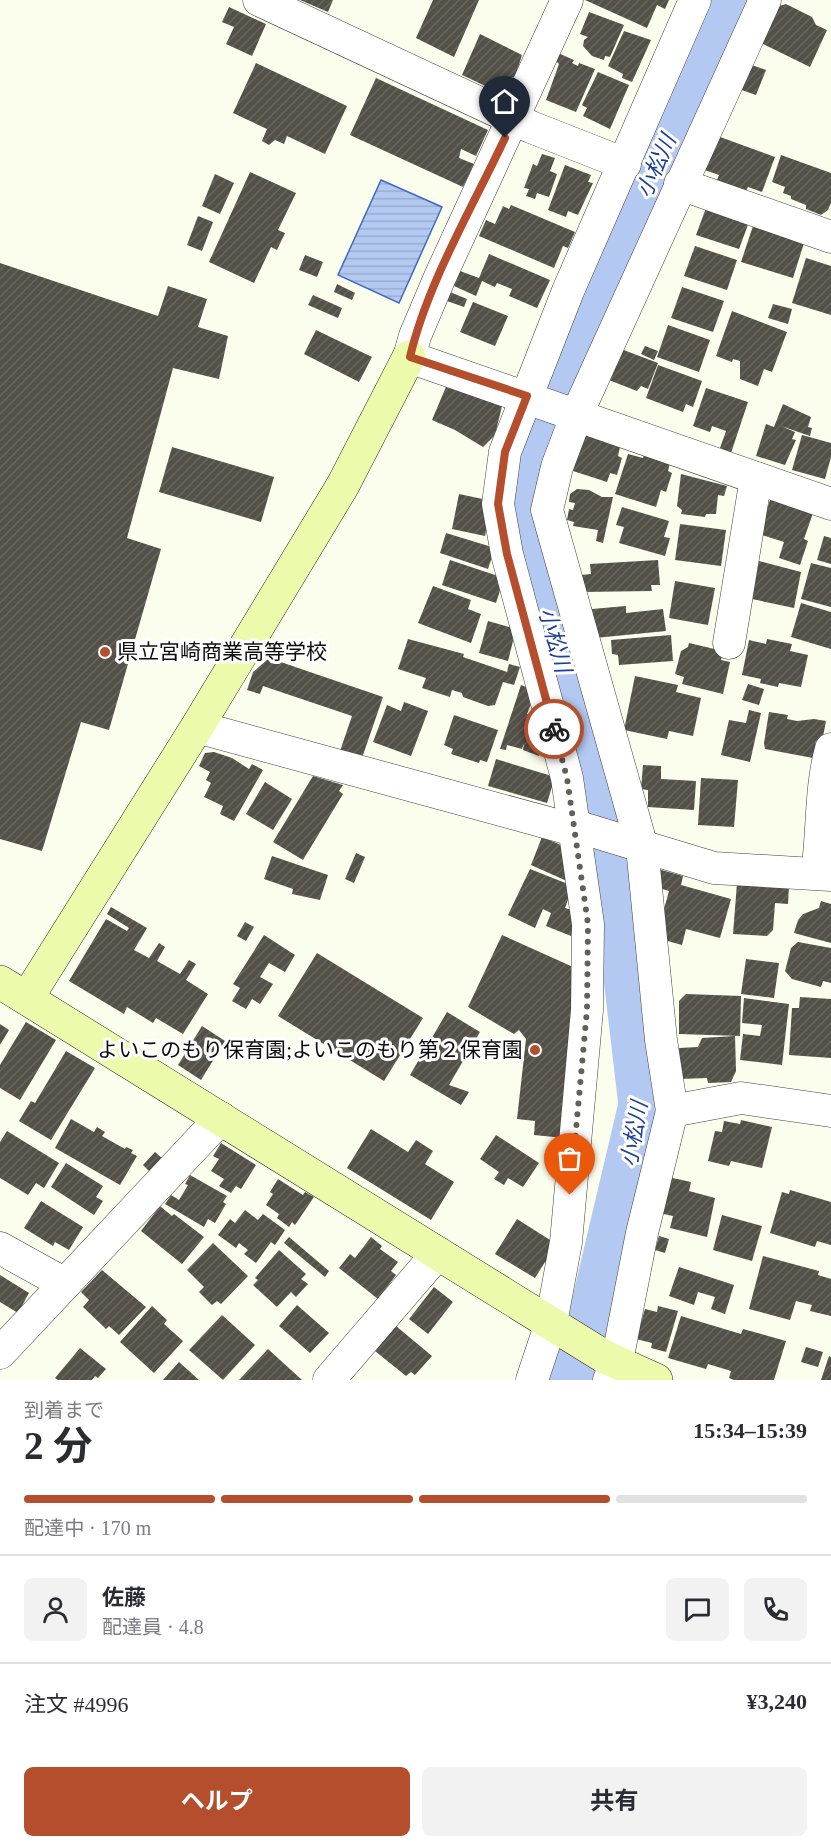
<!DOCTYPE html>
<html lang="ja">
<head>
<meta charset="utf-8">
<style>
	body { margin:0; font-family:"Times New Roman","Noto Sans JP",serif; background:#f2f2f3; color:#2b2b33; height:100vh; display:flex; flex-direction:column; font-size:22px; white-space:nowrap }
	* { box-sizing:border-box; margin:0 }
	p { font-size:20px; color:#7c7c81 }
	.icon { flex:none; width:33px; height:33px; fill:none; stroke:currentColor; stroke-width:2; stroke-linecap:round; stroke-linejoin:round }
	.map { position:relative; height:1380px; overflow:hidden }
	.drawer { display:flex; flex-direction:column; background:#fff; flex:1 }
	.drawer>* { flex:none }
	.pin { position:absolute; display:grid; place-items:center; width:51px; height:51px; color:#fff; margin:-62px -26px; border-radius:50% 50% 50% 0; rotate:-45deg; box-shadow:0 0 6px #0007 }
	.pin .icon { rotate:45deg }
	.courier { position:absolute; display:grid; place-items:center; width:60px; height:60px; margin:-30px; border:4px solid #b44e2d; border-radius:50%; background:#fff; color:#222; box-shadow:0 2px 8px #0007 }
	.headline em { font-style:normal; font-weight:700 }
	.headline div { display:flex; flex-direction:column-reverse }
	.headline { display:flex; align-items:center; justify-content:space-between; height:102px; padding:0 24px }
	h1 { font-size:39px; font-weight:700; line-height:45px }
	.bar { display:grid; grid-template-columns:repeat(4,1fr); gap:9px 6px; align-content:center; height:72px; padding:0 24px }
	.bar i { height:8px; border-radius:4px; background:#e1e1e2 }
	.bar .on { background:#b44e2d }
	.bar p { grid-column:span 4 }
	.line { display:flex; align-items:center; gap:15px; padding:0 24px; border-top:2px solid #e1e1e2 }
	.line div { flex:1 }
	.round { display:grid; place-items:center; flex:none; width:63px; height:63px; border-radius:9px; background:#f2f2f3 }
	.cta { display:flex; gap:12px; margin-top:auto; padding:12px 24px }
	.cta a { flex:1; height:69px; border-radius:9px; background:#b44e2d; color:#fff; font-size:24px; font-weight:700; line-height:69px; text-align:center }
	.cta a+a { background:#f2f2f3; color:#2b2b33 }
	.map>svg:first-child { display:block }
	.water { fill:url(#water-rules); stroke:#4069c5; stroke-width:1.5 }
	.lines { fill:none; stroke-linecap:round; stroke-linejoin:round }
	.river { stroke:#b4c9f2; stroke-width:51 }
	.building { fill:url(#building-hatch) }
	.street-casing { stroke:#3f3f3f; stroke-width:33 }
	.secondary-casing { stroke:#2e2e2e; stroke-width:34 }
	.street { stroke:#fff; stroke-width:32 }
	.secondary { stroke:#ecfaac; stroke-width:33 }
	.done { stroke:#60615b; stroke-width:6; stroke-dasharray:0 10.8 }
	.route { stroke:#b44e2d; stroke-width:8 }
	.poi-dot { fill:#b44e2d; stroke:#fff; stroke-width:2 }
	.labels { text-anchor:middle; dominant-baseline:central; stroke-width:6; stroke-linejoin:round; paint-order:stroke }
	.poi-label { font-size:21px; fill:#0c0c0c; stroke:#fff; text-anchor:start }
	.water-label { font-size:22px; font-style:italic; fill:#1e3f96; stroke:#fff }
</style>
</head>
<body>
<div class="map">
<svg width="831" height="1380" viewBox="0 0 831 1380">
	<defs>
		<pattern id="water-rules" width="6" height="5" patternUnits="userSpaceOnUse" patternTransform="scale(1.5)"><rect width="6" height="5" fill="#b4c9f2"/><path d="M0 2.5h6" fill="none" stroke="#9aabce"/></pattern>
		<pattern id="building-hatch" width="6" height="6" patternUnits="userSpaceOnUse" patternTransform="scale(1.5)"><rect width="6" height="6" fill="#545149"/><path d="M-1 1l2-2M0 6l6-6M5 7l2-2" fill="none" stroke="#68655f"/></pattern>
	</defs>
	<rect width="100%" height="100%" fill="#fcfeed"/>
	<!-- water -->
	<path class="water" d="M381 180 442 207 399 303 338 275Z"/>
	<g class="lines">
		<!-- river -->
		<path class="river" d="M573 1380 592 1325 644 1105 624 935 590 768 568 697 536 572 527 517 526 481 537 436 729 0"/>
	</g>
	<!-- building -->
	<g class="building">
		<path d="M300 0H333L328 12Z"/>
		<path d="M433 0H479L454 57 416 38Z"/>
		<path d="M585 0H669L665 9 657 5 647 28Z"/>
		<path d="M786 4 812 17 816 25 827 30 810 67 759 42 776 7Z"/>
		<path d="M229 7 266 24 252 56 226 44 234 27 222 22Z"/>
		<path d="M589 12 624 25 610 57 605 56 604 60 592 56 583 46 584 40 588 37 580 34Z"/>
		<path d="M624 31 651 40 632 82 622 78 623 74 608 66Z"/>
		<path d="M480 34 522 55 515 77H503L496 91 462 75Z"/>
		<path d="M558 53 574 60 572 63 578 66 579 63 595 69 576 112 546 100 559 64 555 60Z"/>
		<path d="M743 62 766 70 756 95 733 87Z"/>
		<path d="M256 63 347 106 325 154 287 136 284 144 275 140 269 145 262 141 267 129 233 113Z"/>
		<path d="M598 72 629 85 610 129 583 116 587 108 582 105Z"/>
		<path d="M376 78 488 130 476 156 461 149 459 158 474 164 463 187 350 135Z"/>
		<path d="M712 134 775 157 762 192 748 187 746 191 717 180 719 175 699 168Z"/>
		<path d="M542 154 555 158 550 171 557 174 549 197 537 193 535 199 526 196 529 189 524 188 533 164 537 166Z"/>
		<path d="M781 155 831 173V203L828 210 821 215 806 209V205L791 199V196L783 193 785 187 772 182Z"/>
		<path d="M565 165 591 175 588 182 593 183 578 215 568 211 566 217 548 210Z"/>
		<path d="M250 172 296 193 278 230 285 233 277 250 271 247 254 283 209 262Z"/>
		<path d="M215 174 234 183 220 214 202 206Z"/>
		<path d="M511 205 575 232 568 248 563 246 554 268 479 236 486 220 495 224 503 206 509 209Z"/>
		<path d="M706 208 749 222 739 249 696 235Z"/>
		<path d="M198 216 213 222 202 251 187 245Z"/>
		<path d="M753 226 804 243 793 278 741 262Z"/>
		<path d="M695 246 737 260 727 290 684 276Z"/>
		<path d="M489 254 550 280 537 308 509 296 512 289 497 283 495 287 482 281 476 296 454 286 460 271 479 278Z"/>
		<path d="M305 255 323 262 317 277 299 270Z"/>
		<path d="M806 258 831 266V315L792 303Z"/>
		<path d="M0 263 158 316 168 286 207 299 198 327 228 336 219 379 173 368 127 538 161 549 109 730 81 722 42 851 0 839Z"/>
		<path d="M337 284 355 293 352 300 334 292Z"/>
		<path d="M682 287 724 301 713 332 671 318Z"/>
		<path d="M450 292 467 299 464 307 447 301Z"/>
		<path d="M313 295 342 308 338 318 308 305Z"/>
		<path d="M473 302 508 316 495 346 460 332Z"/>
		<path d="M773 304 792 309 788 324 768 318Z"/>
		<path d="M732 311 787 332 772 372 764 369 758 386 740 379V361L733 359 732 362 716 356Z"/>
		<path d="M668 325 710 340 699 372 657 357Z"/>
		<path d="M316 330 372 357 359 382 304 354Z"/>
		<path d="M613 346 658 363 648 389 641 386 637 391 601 377Z"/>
		<path d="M645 346 658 351 654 360 641 354Z"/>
		<path d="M658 365 702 381 693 407 686 404 683 412 646 398Z"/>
		<path d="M448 382 503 402 495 435 483 447 455 430 432 420Z"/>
		<path d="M706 388 748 402 731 453 720 448 726 431 712 426 710 432 693 426Z"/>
		<path d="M783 404 811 417 808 427 812 428 810 436 781 426 795 432 792 439 796 440 785 465 756 456 766 424 774 427Z"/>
		<path d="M585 435 620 447 618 456 622 458 617 475 610 473 607 482 573 471 571 464Z"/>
		<path d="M802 435 831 443V457L825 479 792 470Z"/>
		<path d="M172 447 274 477 261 522 159 492Z"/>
		<path d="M628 454 643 458 644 455 670 463 668 471 672 473 666 492 661 490 656 507 615 494Z"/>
		<path d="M681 474 727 486 724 496 718 495 716 514H706L705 517 681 514 682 510 677 506Z"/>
		<path d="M577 489 589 490 602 497H613L603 543 596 541 598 530 573 526 574 522 567 520 569 509 573 510 575 503 569 502 570 494Z"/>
		<path d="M459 494 492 501 485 536 452 529Z"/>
		<path d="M770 500 813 513 804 539 808 541 800 565 779 558 784 542 759 534Z"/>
		<path d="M622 507 669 521 664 537 670 538 665 556 619 543 624 527 616 525Z"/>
		<path d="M680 524 726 530 721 566 675 560Z"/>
		<path d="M446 533 495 548 488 569 440 553Z"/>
		<path d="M824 536 831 538V564L817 560Z"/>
		<path d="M450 560 504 578 496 603 442 585Z"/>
		<path d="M658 560 660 585H651L652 591 582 592 581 575 591 574 590 564Z"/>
		<path d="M759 561 801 572 794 608 752 599Z"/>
		<path d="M811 563 831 568V607L801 599Z"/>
		<path d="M675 581 715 588 708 625 669 618Z"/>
		<path d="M433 586 471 600 468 609 481 614 471 643 418 623Z"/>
		<path d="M801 603 831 612V649L791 637Z"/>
		<path d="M626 606V613L663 609 666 631 595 638 592 609Z"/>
		<path d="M488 621 516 629 508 661 479 653Z"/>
		<path d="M671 635 673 661 619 665 618 655 612 654 611 640Z"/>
		<path d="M408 639 464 654 463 657 507 672 509 664 520 667 514 685 503 682 495 705 488 706 463 697 462 693 452 690 450 697 422 688 426 678 398 669Z"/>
		<path d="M767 639 792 644 790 651 808 655 801 687 779 683 778 687 760 683 761 679 742 675 749 640 766 644Z"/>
		<path d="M689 643 723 651 721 660 730 662 723 694 682 684 684 677 675 674 681 651 688 647Z"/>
		<path d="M269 658 383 697 362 758 340 751 352 716 263 686 260 694 247 690 253 672Z"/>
		<path d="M635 676 678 685 676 692 701 698 693 736 669 731 667 739 624 730Z"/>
		<path d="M748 684 764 689 759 705 742 700Z"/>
		<path d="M521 685 530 689 532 701 527 714 538 717 535 727 547 731 539 756 523 750 524 743 522 749 507 745 506 750 500 749Z"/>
		<path d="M404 702 428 711 411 756 373 742 387 705 401 711Z"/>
		<path d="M749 710 761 713 750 762 721 755 729 720 746 723Z"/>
		<path d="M769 712 788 715 787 719 797 721 814 719 826 721 822 742 816 741 813 758 765 749 764 743Z"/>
		<path d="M454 715 498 730 487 762 480 760 479 763 451 754 453 749 444 745Z"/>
		<path d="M214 752 232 758 249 769 252 764 263 770 234 821 220 814 223 806 204 797 211 783 206 780 210 772 199 766 205 753Z"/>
		<path d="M496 759 555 777 547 803 488 786Z"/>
		<path d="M643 765 661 766V779L696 781 694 810 648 807V790L641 789Z"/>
		<path d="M313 776 343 785 339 791 343 794 303 860 273 842Z"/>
		<path d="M701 778 738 780 734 827 698 825Z"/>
		<path d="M265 782 292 799 273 830 246 814Z"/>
		<path d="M542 837 568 848 569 882 531 865Z"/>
		<path d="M356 853 365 857 354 883 345 879Z"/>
		<path d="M272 856 328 875 320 900 292 894 293 889 264 879Z"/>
		<path d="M530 869 573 886 565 908 576 911 571 936 546 926 551 913 543 909 535 928 508 915Z"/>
		<path d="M658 869 683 876 681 885 731 899 720 938 686 929 682 945 664 940 658 931 669 891 653 886Z"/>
		<path d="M737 883 789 886 788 904 775 903 773 930 767 936 733 934Z"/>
		<path d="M821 901 831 904V943L794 933 798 920 803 914 819 908Z"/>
		<path d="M111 907 147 928 134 950 149 958 159 943 165 947 157 961 180 974 189 960 196 964 186 980 208 994 183 1034 156 1018 153 1023 127 1007 124 1014 69 981 106 919 127 931 129 928 107 914Z"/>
		<path d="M245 922 254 927 246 941 237 936Z"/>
		<path d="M264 935 295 955 285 972 269 963 260 977 273 984 260 1004 252 999 246 1009 232 1001 240 988 233 984Z"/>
		<path d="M502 935 582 971 564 1138 534 1135 535 1121 517 1119 526 1039 519 1030 514 1034 468 1007Z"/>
		<path d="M798 942 831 948V983L823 981 821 987 792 979 785 971 791 948Z"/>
		<path d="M317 953 423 1018 384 1081 278 1016Z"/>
		<path d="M746 959 779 963 774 998 741 994Z"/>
		<path d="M686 994 741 996 740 1036 679 1034V1001Z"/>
		<path d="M800 997 831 999V1058L789 1055 792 1008H799Z"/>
		<path d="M744 998 789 1004 782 1065 740 1060 743 1034 760 1036 762 1025 742 1023Z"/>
		<path d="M447 1012 480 1032 449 1085 469 1092 461 1105 410 1075Z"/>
		<path d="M26 1022 56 1040 20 1100 0 1088V1065Z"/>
		<path d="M0 1024 9 1030 0 1045Z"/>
		<path d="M202 1026 225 1041 201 1080 178 1065Z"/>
		<path d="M735 1036 736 1071 731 1082 708 1083 707 1078 680 1079 679 1048 698 1047 702 1038Z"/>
		<path d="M66 1051 95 1068 51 1140 19 1121 31 1101 35 1103Z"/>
		<path d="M71 1119 94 1132 97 1127 105 1132 102 1136 125 1149 126 1147 133 1150 131 1153 137 1156 120 1185 55 1148Z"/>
		<path d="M741 1120 772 1127 762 1168 731 1161 729 1166 708 1161 715 1131 722 1132 724 1121 740 1124Z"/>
		<path d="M371 1129 408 1152 416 1140 433 1151 425 1164 454 1182 431 1220 347 1168Z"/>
		<path d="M7 1131 59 1163 44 1188 36 1183 28 1195 0 1178V1142Z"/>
		<path d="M496 1135 539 1163 523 1187 508 1178 504 1185 494 1179 499 1172 480 1159Z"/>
		<path d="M221 1143 256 1165 241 1189 236 1186 231 1193 219 1186 224 1179 211 1171 219 1159 213 1156Z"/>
		<path d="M155 1152 163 1159 150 1172 143 1165Z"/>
		<path d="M66 1163 103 1186 96 1197 103 1201 94 1215 51 1187Z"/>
		<path d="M190 1175 227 1196 223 1202 226 1204 215 1223 208 1219 204 1227 165 1204 171 1195 179 1200 188 1185 185 1184Z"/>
		<path d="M668 1177 691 1182 689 1191 715 1198 707 1237 670 1228 673 1216 659 1213Z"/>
		<path d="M278 1179 303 1195 305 1192 314 1197 295 1225 292 1222 289 1227 277 1218 279 1214 266 1205 273 1194 270 1192Z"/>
		<path d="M790 1190 831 1202V1245L817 1241 815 1247 770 1233 782 1192 789 1194Z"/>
		<path d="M41 1201 83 1227 69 1250 55 1242 53 1246 24 1228Z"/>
		<path d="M160 1206 172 1216 174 1214 204 1237 182 1264 141 1231Z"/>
		<path d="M245 1210 258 1220 263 1214 285 1230 275 1245 271 1242 256 1263 244 1254 248 1250 239 1243 236 1248 218 1235 230 1219 235 1223Z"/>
		<path d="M722 1215 762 1226 752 1261 713 1250Z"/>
		<path d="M517 1219 561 1247 550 1265 545 1262 535 1278 495 1254Z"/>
		<path d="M659 1236 669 1239 665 1253 655 1250Z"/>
		<path d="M289 1237 329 1271 325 1277 284 1243Z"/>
		<path d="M371 1237 382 1246 380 1249 398 1262 391 1271 396 1275 378 1299 339 1268 350 1254 355 1258Z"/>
		<path d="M213 1243 248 1276 221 1304 217 1301 212 1305 199 1292 204 1287 187 1270Z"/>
		<path d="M279 1250 306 1274 301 1279 308 1284 296 1297 291 1292 277 1307 253 1285 258 1280 255 1278Z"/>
		<path d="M763 1256 819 1271 818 1275 831 1279V1316L810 1311 812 1305 796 1301 790 1320 749 1309Z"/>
		<path d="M679 1267 734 1285 725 1314 711 1309 715 1297 698 1292 694 1305 669 1296Z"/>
		<path d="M102 1270 146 1307 119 1335 109 1326 106 1329 83 1307 89 1300 81 1292Z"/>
		<path d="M0 1275 29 1293 18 1313 0 1302Z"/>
		<path d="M434 1287 453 1302 428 1334 409 1319Z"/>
		<path d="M297 1305 329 1333 310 1353 279 1326Z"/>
		<path d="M152 1306 167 1320 164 1324 183 1341 154 1373 120 1342Z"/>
		<path d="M658 1306 678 1311 666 1352 651 1348 652 1343 636 1339 645 1309 657 1312Z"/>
		<path d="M222 1315 255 1345 223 1380 189 1350Z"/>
		<path d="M681 1316 741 1334 743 1329 786 1341 774 1380H734L729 1378 731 1371 708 1364 706 1369 668 1358Z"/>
		<path d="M396 1326 432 1356 415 1375 411 1372 406 1376 375 1351Z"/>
		<path d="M806 1347 823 1352 818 1367 801 1362Z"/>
		<path d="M80 1348 106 1369 98 1378 95 1376 92 1380H58L55 1378Z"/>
		<path d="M268 1349 302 1380H239Z"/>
		<path d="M829 1356 831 1357V1380H821Z"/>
		<path d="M179 1362 199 1380H163Z"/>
	</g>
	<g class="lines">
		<defs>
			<g id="street">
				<path d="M259 0 531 127 625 164"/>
				<path d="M567 0 440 277 415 336 409 357 831 504"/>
				<path d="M680 184 831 237"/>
				<path d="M729 643 756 478"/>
				<path d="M197 727 574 830 582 828 714 868 831 875"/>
				<path d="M817 873C823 832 820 789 831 749"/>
				<path d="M672 1111 661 1040 642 847 547 510 557 467 577 414 765 0"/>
				<path d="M0 1248 65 1284"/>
				<path d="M0 1353 221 1118"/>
				<path d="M329 1380 438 1253"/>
				<path d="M532 1380 551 1323 566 1242 587 1010 588 924 567 778 507 554 498 504 505 452 568 291 695 0"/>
				<path d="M609 1380 617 1361 642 1233 672 1111 741 1098 831 1111"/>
			</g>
			<g id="secondary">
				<path d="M0 982 605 1357 656 1380"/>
				<path d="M27 998 197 727 343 485 409 357"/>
			</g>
		</defs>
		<!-- street casing -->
		<use href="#street" class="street-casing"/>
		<!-- secondary casing -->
		<use href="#secondary" class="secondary-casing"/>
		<!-- street -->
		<use href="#street" class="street"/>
		<!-- secondary -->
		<use href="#secondary" class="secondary"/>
	</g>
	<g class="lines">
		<!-- done -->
		<path class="done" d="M554 729 567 778 588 924 587 1010 570 1195"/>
		<!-- route -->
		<path class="route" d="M505 138C473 206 427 284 410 357L527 396 505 452 498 504 507 554 554 729"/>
	</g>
	<!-- markers -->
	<g class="poi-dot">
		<circle cx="105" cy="652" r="6"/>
		<circle cx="535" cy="1050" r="6"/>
	</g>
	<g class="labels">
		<!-- poi labels -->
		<g class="poi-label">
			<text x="117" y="652">県立宮崎商業高等学校</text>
			<text x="523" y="1050" text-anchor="end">よいこのもり保育園;よいこのもり第２保育園</text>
		</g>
		<!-- water labels -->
		<g class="water-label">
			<text transform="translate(656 166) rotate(-66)">小松川</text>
			<text transform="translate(555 640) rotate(74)">小松川</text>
			<text transform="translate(634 1134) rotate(-80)">小松川</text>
		</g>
	</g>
</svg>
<div class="pin" style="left:570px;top:1195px;background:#ea580c"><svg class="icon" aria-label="bag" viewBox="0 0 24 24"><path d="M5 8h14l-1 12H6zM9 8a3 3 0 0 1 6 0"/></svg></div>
<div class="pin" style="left:505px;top:138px;background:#1f2937"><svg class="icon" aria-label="home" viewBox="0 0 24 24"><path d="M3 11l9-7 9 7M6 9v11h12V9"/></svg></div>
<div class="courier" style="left:554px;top:729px"><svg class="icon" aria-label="bike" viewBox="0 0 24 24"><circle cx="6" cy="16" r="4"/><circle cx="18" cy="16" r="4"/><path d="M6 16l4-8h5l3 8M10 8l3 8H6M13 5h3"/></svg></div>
</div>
<section class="drawer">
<div class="headline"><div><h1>2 分</h1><p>到着まで</p></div><em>15:34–15:39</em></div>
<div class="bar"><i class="on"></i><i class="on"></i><i class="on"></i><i></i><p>配達中 · 170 m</p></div>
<div class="line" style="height:108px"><a class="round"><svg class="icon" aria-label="person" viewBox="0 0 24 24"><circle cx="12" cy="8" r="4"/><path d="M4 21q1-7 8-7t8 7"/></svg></a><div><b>佐藤</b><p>配達員 · 4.8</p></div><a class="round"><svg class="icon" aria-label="chat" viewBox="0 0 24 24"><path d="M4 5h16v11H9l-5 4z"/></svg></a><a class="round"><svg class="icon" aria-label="phone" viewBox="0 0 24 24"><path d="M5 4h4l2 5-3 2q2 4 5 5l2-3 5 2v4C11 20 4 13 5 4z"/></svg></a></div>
<div class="line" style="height:78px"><div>注文 #4996</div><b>¥3,240</b></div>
<div class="cta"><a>ヘルプ</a><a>共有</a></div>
</section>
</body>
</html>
